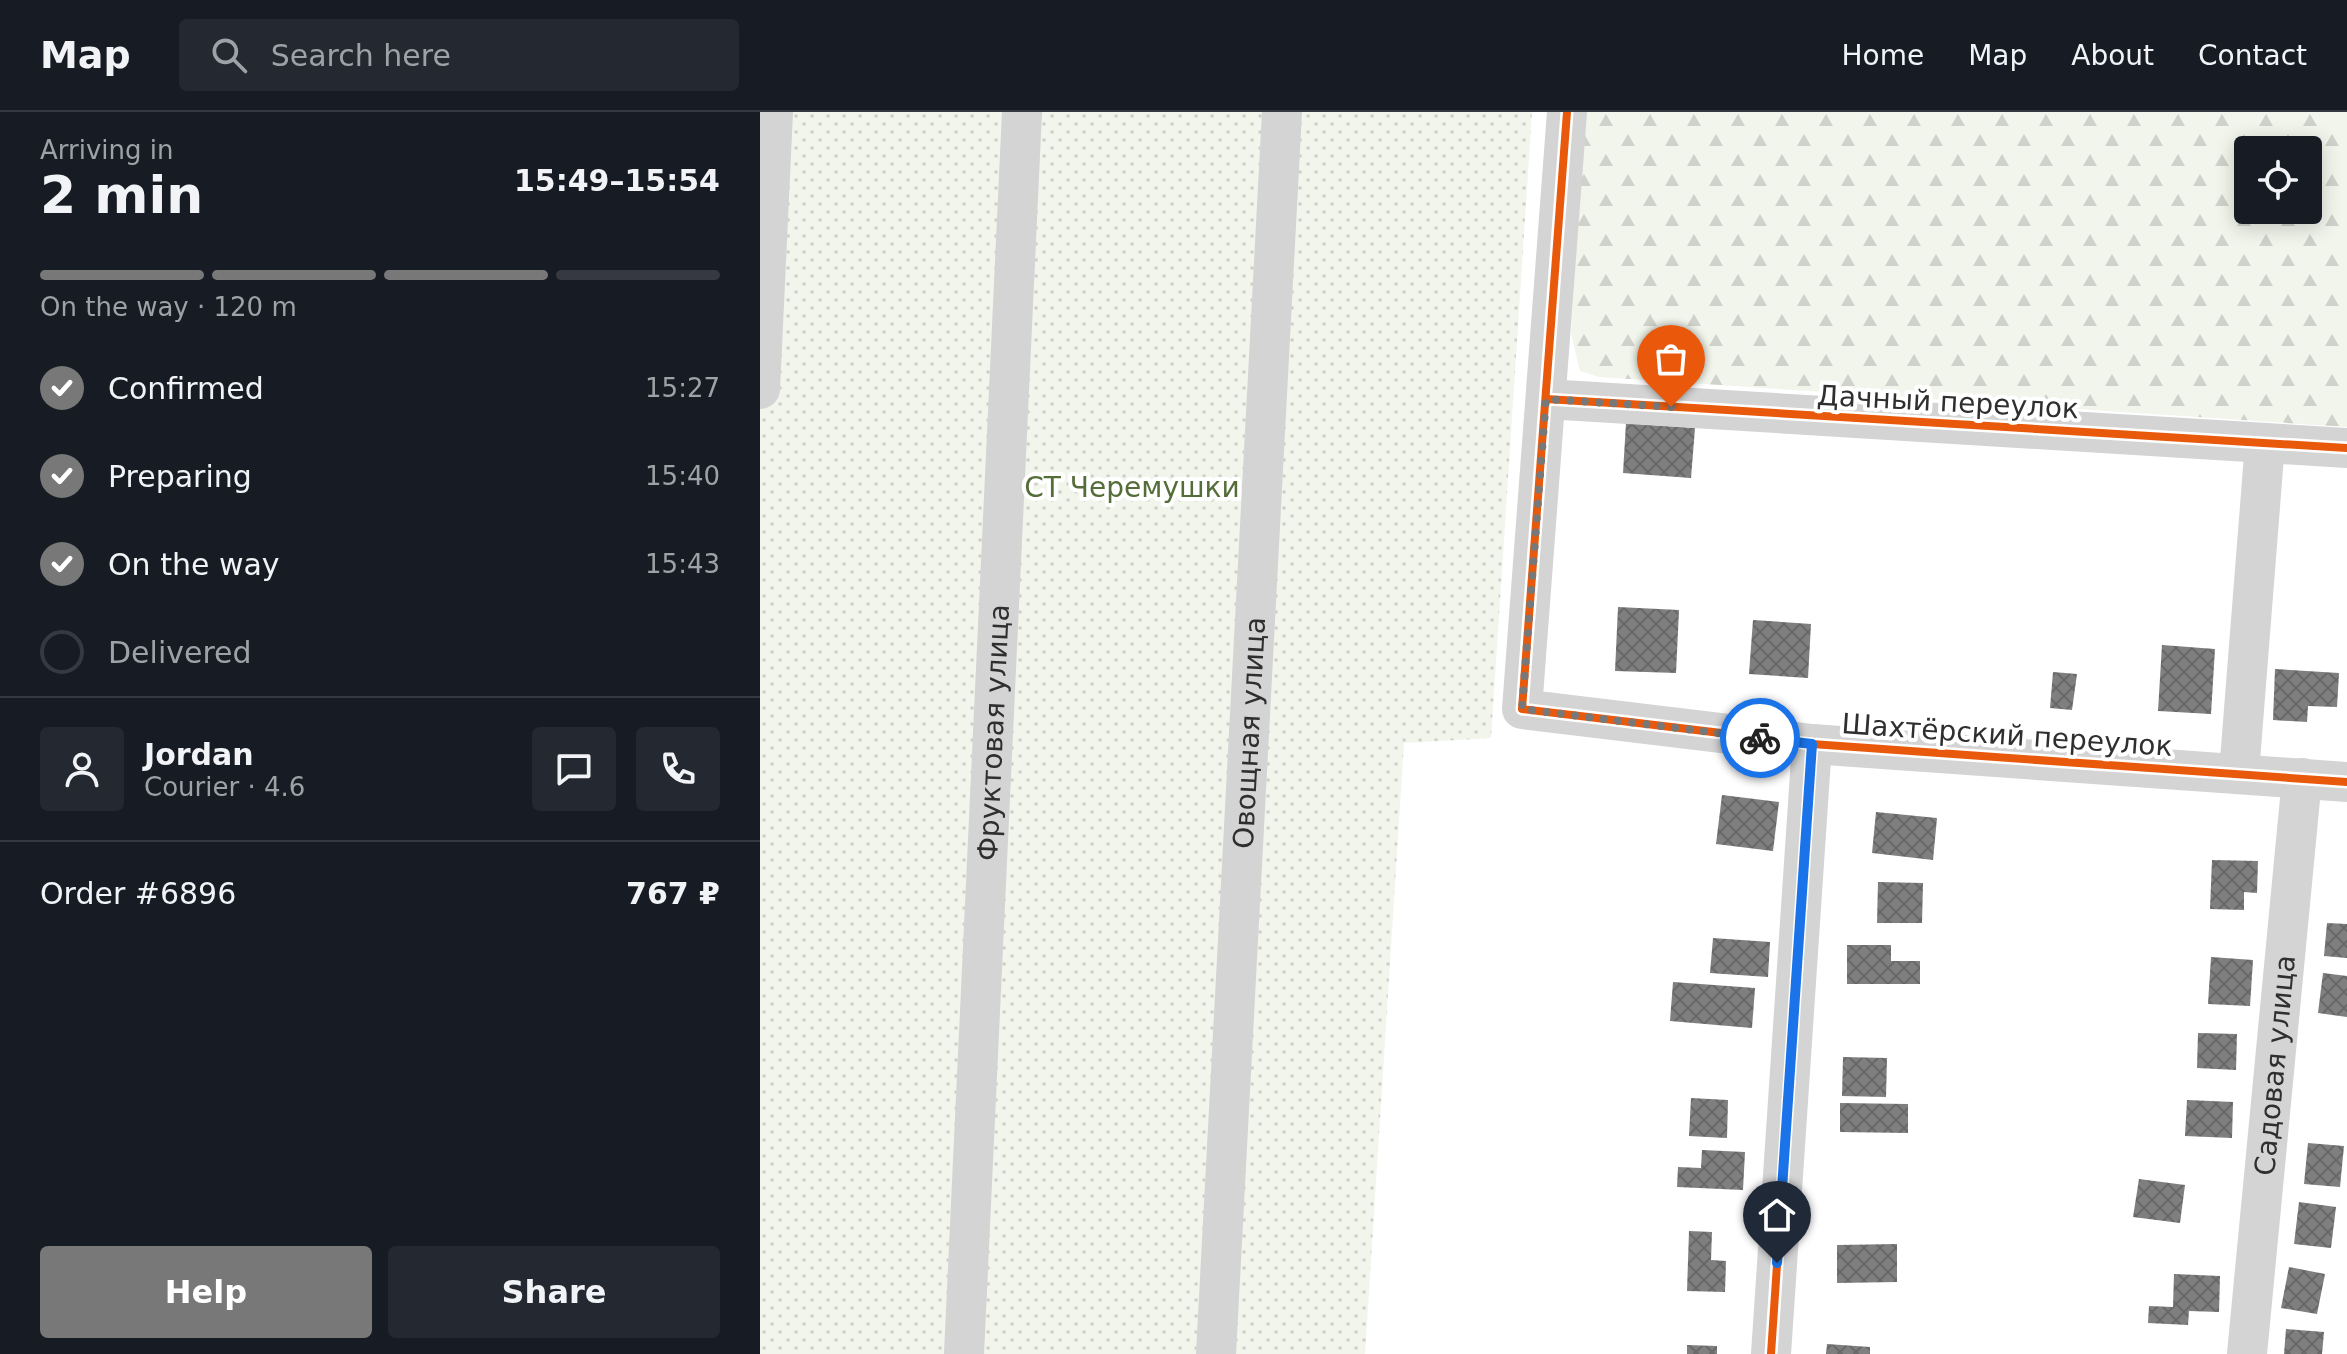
<!DOCTYPE html>
<html lang="en">
<head>
<meta charset="utf-8">
<style>
	body { margin:0; font-family:"DejaVu Sans",sans-serif; background:#242831; color:#f1f3f6; height:100vh; display:flex; flex-direction:column; font-size:30px; white-space:nowrap }
	* { box-sizing:border-box; margin:0 }
	p { font-size:26px; color:#9ea1a6 }
	.icon { flex:none; width:44px; height:44px; fill:none; stroke:currentColor; stroke-width:2; stroke-linecap:round; stroke-linejoin:round }
	.map { position:relative; flex:1; overflow:hidden }
	.sheet { display:flex; flex-direction:column; background:#171b24; width:760px }
	.sheet>* { flex:none }
	.buttons { position:absolute; left:1474px; top:24px; display:grid; gap:16px }
	.buttons a { display:grid; place-items:center; width:88px; height:88px; border-radius:8px; background:#171b24; box-shadow:0 4px 20px #0003; font-size:40px }
	.pin { position:absolute; display:grid; place-items:center; width:68px; height:68px; color:#fff; margin:-82px -34px; border-radius:50% 50% 50% 0; rotate:-45deg; box-shadow:0 0 8px #0007 }
	.pin .icon { rotate:45deg }
	.courier { position:absolute; display:grid; place-items:center; width:80px; height:80px; margin:-40px; border:6px solid #1a73e8; border-radius:50%; background:#fff; color:#222; box-shadow:0 2px 10px #0007 }
	.head em { font-style:normal; font-weight:700 }
	.head div { display:flex; flex-direction:column-reverse }
	.head { display:flex; align-items:center; justify-content:space-between; height:136px; padding:0 40px }
	h1 { font-size:52px; font-weight:700; line-height:60px }
	.bar { display:grid; grid-template-columns:repeat(4,1fr); gap:12px 8px; align-content:center; height:96px; padding:0 40px }
	.bar i { height:10px; border-radius:6px; background:#363941 }
	.bar .on { background:#787878 }
	.bar p { grid-column:span 4 }
	.line { display:flex; align-items:center; gap:20px; padding:0 40px; border-top:2px solid #363941 }
	.line div { flex:1 }
	.round { display:grid; place-items:center; flex:none; width:84px; height:84px; border-radius:8px; background:#242831 }
	ol { padding:0 40px; list-style:none }
	li { display:flex; align-items:center; gap:24px; height:88px }
	li p { margin-inline-start:auto }
	li .icon { padding:8px; border-radius:50%; background:#787878; color:#fff; stroke-width:4 }
	li:last-child { color:#9ea1a6 }
	li i { width:44px; height:44px; border:4px solid #363941; border-radius:50% }
	.cta { display:flex; gap:16px; margin-top:auto; padding:16px 40px }
	.cta a { flex:1; height:92px; border-radius:8px; background:#787878; color:#fff; font-size:32px; font-weight:700; line-height:92px; text-align:center }
	.cta a+a { background:#242831; color:#f1f3f6 }
	header { display:flex; align-items:center; gap:48px; box-sizing:border-box; height:112px; padding:0 40px; background:#171b24; border-bottom:2px solid #363941 }
	header strong { font-size:38px }
	nav { display:flex; gap:44px; margin-inline-start:auto; font-size:28px }
	.search { width:560px; height:72px; background:#242831; display:flex; align-items:center; gap:20px; box-sizing:border-box; padding:0 28px; border-radius:8px; color:#9ea1a6; font-size:30px }
	main { display:flex; flex:1; min-height:0 }
	.map>svg:first-child { display:block }
	.forest { fill:url(#forest-firs); fill-rule:evenodd }
	.garden { fill:url(#garden-dots) }
	.building { fill:url(#building-cross-hatch) }
	.lines { fill:none; stroke-linecap:round; stroke-linejoin:round }
	.minor { stroke:#d4d4d4; stroke-width:40 }
	.cycleway-casing { stroke:#fff; stroke-width:13 }
	.cycleway { stroke:#e8590c; stroke-width:8 }
	.done { stroke:#787878; stroke-width:8; stroke-dasharray:0 14.4 }
	.route { stroke:#1a73e8; stroke-width:10 }
	.labels { text-anchor:middle; dominant-baseline:central; stroke-width:8; stroke-linejoin:round; paint-order:stroke }
	.street-label { font-size:28px; fill:#2f2f2f; stroke:#fff }
	.park-label { font-size:28px; fill:#546d39; stroke:#fff }
</style>
</head>
<body>
<header>
<strong>Map</strong>
<div class="search"><svg class="icon" aria-label="search" viewBox="0 0 24 24"><circle cx="10" cy="10" r="6"/><path d="M15 15l6 6"/></svg>Search here</div>
<nav><a>Home</a><a>Map</a><a>About</a><a>Contact</a></nav>
</header>
<main>
<section class="sheet">
<div class="head"><div><h1>2 min</h1><p>Arriving in</p></div><em>15:49–15:54</em></div>
<div class="bar"><i class="on"></i><i class="on"></i><i class="on"></i><i></i><p>On the way · 120 m</p></div>
<ol>
<li><svg class="icon" aria-label="check" viewBox="0 0 24 24"><path d="M5 12l5 5 9-10"/></svg>Confirmed<p>15:27</p></li>
<li><svg class="icon" aria-label="check" viewBox="0 0 24 24"><path d="M5 12l5 5 9-10"/></svg>Preparing<p>15:40</p></li>
<li><svg class="icon" aria-label="check" viewBox="0 0 24 24"><path d="M5 12l5 5 9-10"/></svg>On the way<p>15:43</p></li>
<li><i></i>Delivered</li>
</ol>
<div class="line" style="height:144px"><a class="round"><svg class="icon" aria-label="person" viewBox="0 0 24 24"><circle cx="12" cy="8" r="4"/><path d="M4 21q1-7 8-7t8 7"/></svg></a><div><b>Jordan</b><p>Courier · 4.6</p></div><a class="round"><svg class="icon" aria-label="chat" viewBox="0 0 24 24"><path d="M4 5h16v11H9l-5 4z"/></svg></a><a class="round"><svg class="icon" aria-label="phone" viewBox="0 0 24 24"><path d="M5 4h4l2 5-3 2q2 4 5 5l2-3 5 2v4C11 20 4 13 5 4z"/></svg></a></div>
<div class="line" style="height:104px"><div>Order #6896</div><b>767 ₽</b></div>
<div class="cta"><a>Help</a><a>Share</a></div>
</section>
<div class="map">
<svg width="1587" height="1242" viewBox="0 0 1587 1242">
	<defs>
		<pattern id="forest-firs" width="22" height="20" patternUnits="userSpaceOnUse" patternTransform="scale(2)"><rect width="22" height="20" fill="#f1f5eb"/><path d="M5 1l3.5 6h-7zM16 11l3.5 6h-7z" fill="#cfd2ca"/></pattern>
		<pattern id="garden-dots" width="8" height="8" patternUnits="userSpaceOnUse" patternTransform="scale(2)"><rect width="8" height="8" fill="#f1f5eb"/><path d="M2 2h.1M6 6h.1" fill="none" stroke="#cfd2ca" stroke-width="1.8" stroke-linecap="round"/></pattern>
		<pattern id="building-cross-hatch" width="8" height="8" patternUnits="userSpaceOnUse" patternTransform="scale(2)"><rect width="8" height="8" fill="#7f7f7f"/><path d="M0 0l8 8M0 8l8-8" fill="none" stroke="#686868"/></pattern>
	</defs>
	<rect width="100%" height="100%" fill="#fff"/>
	<!-- forest -->
	<path class="forest" d="M825 0H1587V315L839 265 820 259 811 221ZM1488 38H1548V98H1488Z"/>
	<!-- garden -->
	<path class="garden" d="M0 0H772L731 626 644 631 605 1242H0Z"/>
	<!-- building -->
	<g class="building">
		<path d="M866 311 935 316 931 366 863 361Z"/>
		<path d="M858 495 919 498 916 561 855 559Z"/>
		<path d="M993 508 1051 512 1048 566 989 562Z"/>
		<path d="M1402 533 1455 537 1451 602 1398 599Z"/>
		<path d="M1515 557 1579 561 1577 595 1548 594 1547 610 1513 608Z"/>
		<path d="M1293 560 1317 562 1312 598 1290 596Z"/>
		<path d="M962 683 1019 690 1013 739 956 732Z"/>
		<path d="M1116 700 1177 706 1173 748 1112 741Z"/>
		<path d="M1452 748 1498 749 1497 781 1484 780V798L1450 797Z"/>
		<path d="M1118 770 1163 771 1162 811H1117Z"/>
		<path d="M1567 811 1587 812V846L1564 844Z"/>
		<path d="M953 826 1010 830 1008 865 950 861Z"/>
		<path d="M1087 833H1131V849H1160V872H1087Z"/>
		<path d="M1451 845 1493 848 1490 894 1448 892Z"/>
		<path d="M1563 861 1587 864V905L1558 901Z"/>
		<path d="M913 870 995 876 992 916 910 909Z"/>
		<path d="M1438 921 1477 922 1476 958 1437 956Z"/>
		<path d="M1083 945 1127 946 1126 985 1082 984Z"/>
		<path d="M931 986 968 988 967 1026 929 1024Z"/>
		<path d="M1427 988 1473 990 1472 1026 1425 1024Z"/>
		<path d="M1080 991 1148 992V1021L1080 1020Z"/>
		<path d="M1548 1031 1584 1034 1580 1075 1544 1072Z"/>
		<path d="M942 1038 985 1040 983 1078 917 1075 918 1055 941 1056Z"/>
		<path d="M1379 1067 1425 1073 1420 1111 1373 1105Z"/>
		<path d="M1539 1090 1576 1095 1571 1136 1534 1132Z"/>
		<path d="M929 1119 952 1120 951 1148 966 1149 965 1180 927 1179Z"/>
		<path d="M1137 1132V1170L1077 1171V1133Z"/>
		<path d="M1529 1155 1565 1162 1557 1202 1521 1196Z"/>
		<path d="M1414 1162 1460 1164 1459 1200 1429 1199 1428 1213 1388 1211 1389 1194 1413 1195Z"/>
		<path d="M1526 1217 1564 1220 1562 1242H1524Z"/>
		<path d="M1067 1232 1110 1235V1242H1066Z"/>
		<path d="M927 1233 957 1234V1242H927Z"/>
	</g>
	<g class="lines">
		<!-- minor -->
		<g class="minor">
			<path d="M807 0 762 597 1052 632 1587 670"/>
			<path d="M0 277 13 0"/>
			<path d="M786 287 1587 336"/>
			<path d="M1479 661 1505 331"/>
			<path id="s1" d="M204 1242 262 0"/>
			<path id="s2" d="M456 1242 522 0"/>
			<path d="M1011 1242 1052 632"/>
			<path id="s3" d="M1487 1242 1542 666"/>
		</g>
		<defs>
			<g id="cycleway">
				<path d="M807 0 762 597 1052 632 1587 670"/>
				<path d="M786 287 1587 336"/>
				<path d="M1011 1242 1052 632"/>
			</g>
		</defs>
		<!-- cycleway casing -->
		<use href="#cycleway" class="cycleway-casing"/>
		<!-- cycleway -->
		<use href="#cycleway" class="cycleway"/>
	</g>
	<g class="lines">
		<!-- done -->
		<path class="done" d="M911 295 786 287 762 597 1000 626"/>
		<!-- route -->
		<path class="route" d="M1000 626 1052 632 1017 1151"/>
	</g>
	<g class="labels">
		<!-- street labels -->
		<g class="street-label">
			<text transform="translate(1188 290) rotate(3)">Дачный переулок</text>
			<text stroke="none"><textPath href="#s1" startOffset="622">Фруктовая улица</textPath></text>
			<text stroke="none"><textPath href="#s2" startOffset="622">Овощная улица</textPath></text>
			<text transform="translate(1247 623) rotate(4)">Шахтёрский переулок</text>
			<text stroke="none"><textPath href="#s3" startOffset="290">Садовая улица</textPath></text>
		</g>
		<!-- park labels -->
		<g class="park-label">
			<text x="372" y="375">СТ Черемушки</text>
		</g>
	</g>
</svg>
<div class="buttons">
<a><svg class="icon" aria-label="locate" viewBox="0 0 24 24"><circle cx="12" cy="12" r="6"/><path d="M12 2v4M12 18v4M2 12h4M18 12h4"/></svg></a>
</div>
<div class="pin" style="left:911px;top:295px;background:#ea580c"><svg class="icon" aria-label="bag" viewBox="0 0 24 24"><path d="M5 8h14l-1 12H6zM9 8a3 3 0 0 1 6 0"/></svg></div>
<div class="pin" style="left:1017px;top:1151px;background:#1f2937"><svg class="icon" aria-label="home" viewBox="0 0 24 24"><path d="M3 11l9-7 9 7M6 9v11h12V9"/></svg></div>
<div class="courier" style="left:1000px;top:626px"><svg class="icon" aria-label="bike" viewBox="0 0 24 24"><circle cx="6" cy="16" r="4"/><circle cx="18" cy="16" r="4"/><path d="M6 16l4-8h5l3 8M10 8l3 8H6M13 5h3"/></svg></div>
</div>
</main>
</body>
</html>
